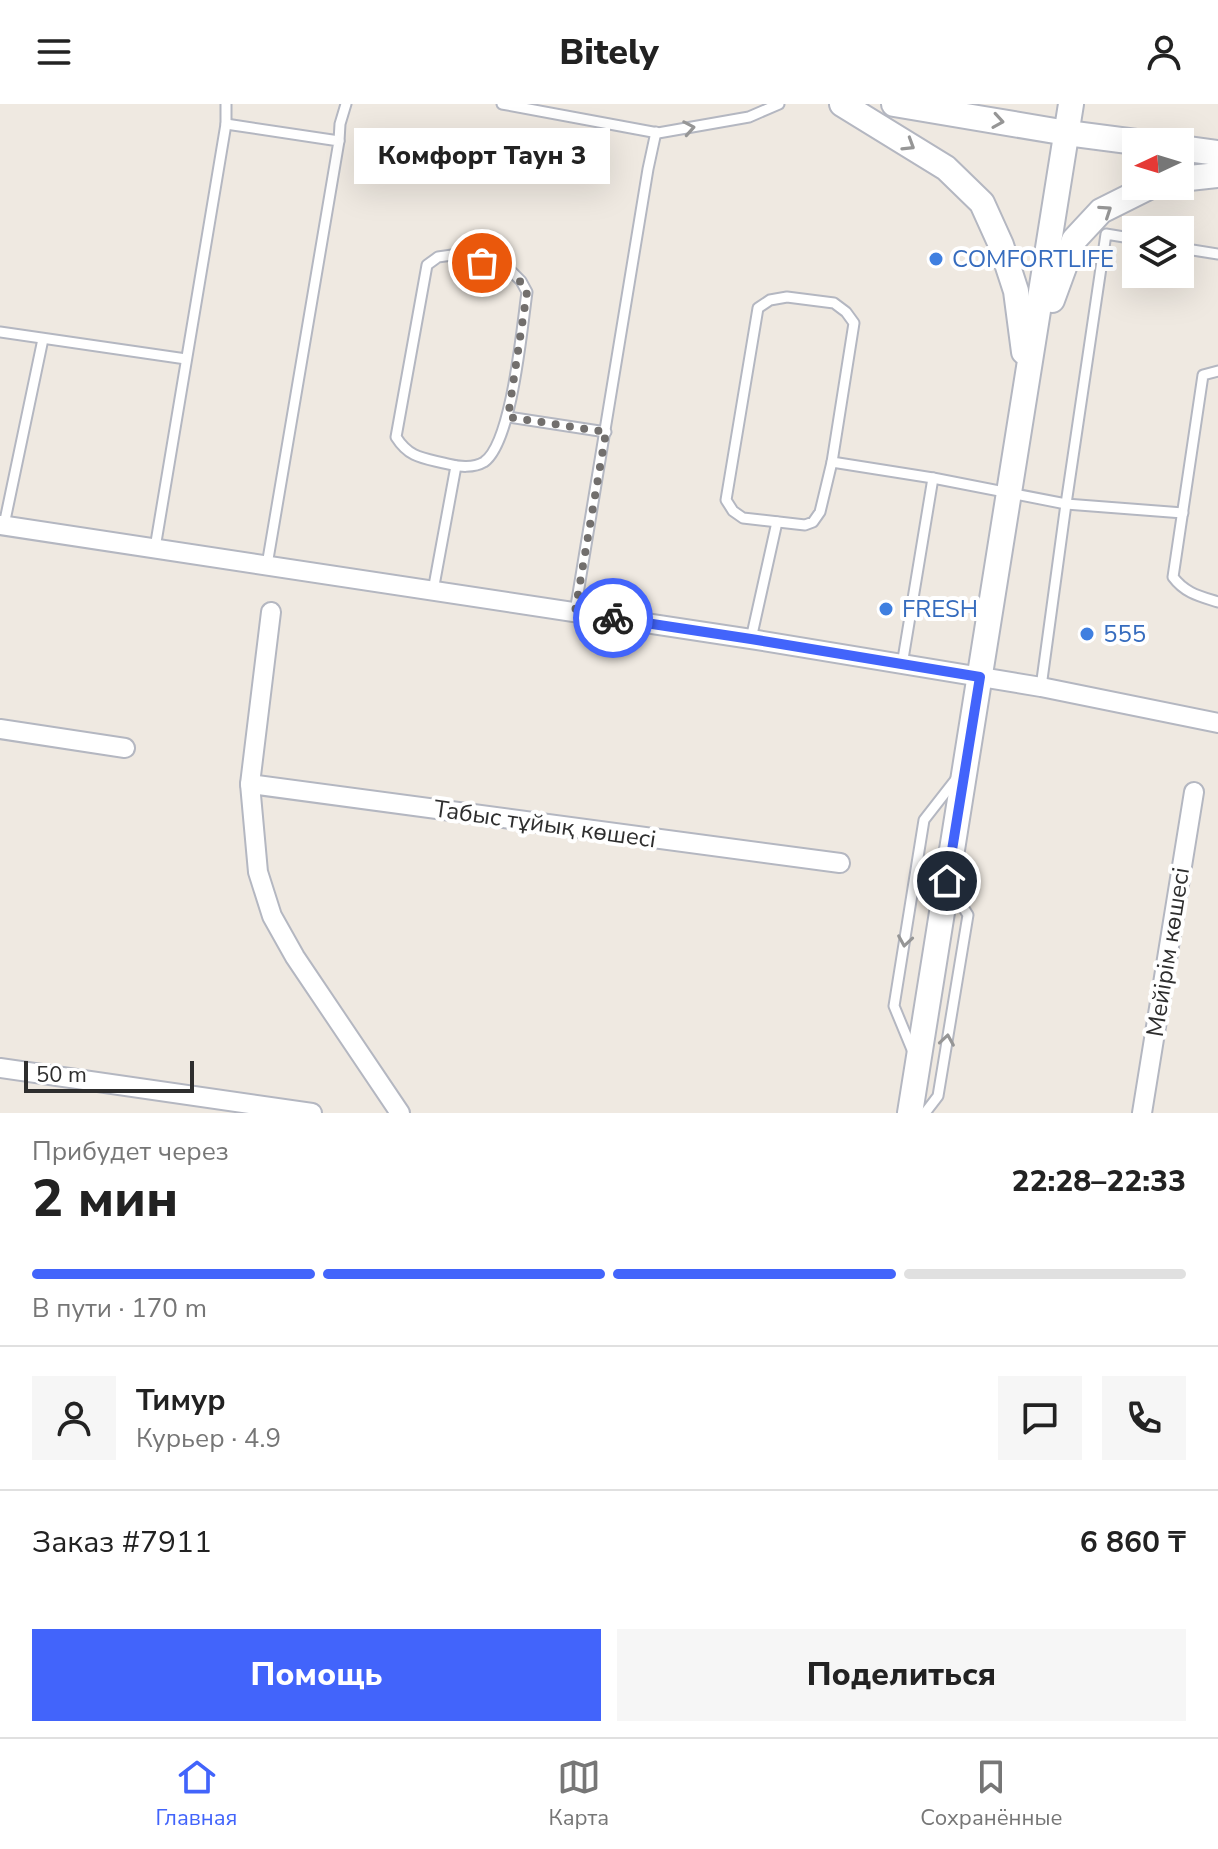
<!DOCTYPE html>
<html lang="ru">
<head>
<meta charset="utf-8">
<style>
	body { margin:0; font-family:"Nunito Sans",sans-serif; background:#f6f6f6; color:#222; height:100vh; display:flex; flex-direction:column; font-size:30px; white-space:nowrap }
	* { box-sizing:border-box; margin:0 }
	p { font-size:26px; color:#767676 }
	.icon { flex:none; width:44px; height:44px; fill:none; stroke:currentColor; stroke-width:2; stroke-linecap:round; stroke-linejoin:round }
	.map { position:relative; height:1009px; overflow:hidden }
	.sheet { display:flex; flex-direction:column; background:#fff; flex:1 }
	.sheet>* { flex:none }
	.needle { width:52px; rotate:266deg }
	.tools { position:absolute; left:1122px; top:24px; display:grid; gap:16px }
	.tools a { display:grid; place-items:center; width:72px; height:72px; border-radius:0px; background:#fff; box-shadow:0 8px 32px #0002; font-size:40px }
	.scale { position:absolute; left:24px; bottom:20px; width:170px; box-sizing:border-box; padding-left:8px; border:4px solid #2e2e2e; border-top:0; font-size:22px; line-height:28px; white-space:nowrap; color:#2e2e2e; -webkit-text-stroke:6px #fff; paint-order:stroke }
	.pin { position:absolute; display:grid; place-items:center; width:68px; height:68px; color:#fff; margin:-34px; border:4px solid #fff; border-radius:50%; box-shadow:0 2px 8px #0007 }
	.courier { position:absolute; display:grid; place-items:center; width:80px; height:80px; margin:-40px; border:6px solid #4264fb; border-radius:50%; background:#fff; color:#222; box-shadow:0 2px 10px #0007 }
	.bubble { position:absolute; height:56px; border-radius:0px; background:#fff; box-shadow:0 8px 32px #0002; font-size:26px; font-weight:800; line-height:56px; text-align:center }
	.overview em { font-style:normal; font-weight:800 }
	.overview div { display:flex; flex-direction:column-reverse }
	.overview { display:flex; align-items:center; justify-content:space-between; height:136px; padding:0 32px }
	h1 { font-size:52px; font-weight:800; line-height:60px }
	.bar { display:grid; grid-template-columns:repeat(4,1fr); gap:12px 8px; align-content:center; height:96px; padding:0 32px }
	.bar i { height:10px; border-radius:6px; background:#e0e0e0 }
	.bar .active { background:#4264fb }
	.bar p { grid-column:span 4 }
	.line { display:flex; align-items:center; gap:20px; padding:0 32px; border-top:2px solid #e0e0e0 }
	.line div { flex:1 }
	.round { display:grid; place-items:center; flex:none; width:84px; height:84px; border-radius:0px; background:#f6f6f6 }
	.cta { display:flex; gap:16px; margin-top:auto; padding:16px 32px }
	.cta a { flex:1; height:92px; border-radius:0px; background:#4264fb; color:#fff; font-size:32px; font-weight:800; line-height:92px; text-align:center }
	.cta a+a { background:#f6f6f6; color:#222 }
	header { display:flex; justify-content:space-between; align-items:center; height:104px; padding:0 32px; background:#fff; font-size:36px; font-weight:800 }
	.tab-bar { display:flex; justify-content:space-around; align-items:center; height:112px; border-top:2px solid #e0e0e0; background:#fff; font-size:22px; color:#767676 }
	.tab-bar a { display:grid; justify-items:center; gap:4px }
	.tab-bar .active { color:#4264fb }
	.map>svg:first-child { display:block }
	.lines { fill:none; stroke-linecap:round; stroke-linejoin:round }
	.service-casing { stroke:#b4b7c1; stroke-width:13 }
	.minor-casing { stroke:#b4b7c1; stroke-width:22 }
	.tertiary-casing { stroke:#b4b7c1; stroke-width:28 }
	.service { stroke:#fff; stroke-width:9 }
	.minor { stroke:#fff; stroke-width:18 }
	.tertiary { stroke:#fff; stroke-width:24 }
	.oneway { stroke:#969696 }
	.done { stroke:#726f6d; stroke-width:8; stroke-dasharray:0 14.4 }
	.route { stroke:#4264fb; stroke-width:10 }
	.shop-dot { fill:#3f7fe0; stroke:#fff; stroke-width:3 }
	.labels { text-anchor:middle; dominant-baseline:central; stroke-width:8; stroke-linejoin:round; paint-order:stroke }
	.shop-label { font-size:24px; fill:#366cbe; stroke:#fff; text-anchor:start }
	.street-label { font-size:24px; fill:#2e2e2e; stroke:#fff }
</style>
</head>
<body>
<header><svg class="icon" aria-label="menu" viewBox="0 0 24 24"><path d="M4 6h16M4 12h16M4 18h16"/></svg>Bitely<svg class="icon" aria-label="person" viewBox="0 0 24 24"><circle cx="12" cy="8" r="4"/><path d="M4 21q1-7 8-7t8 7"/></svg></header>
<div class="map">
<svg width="1218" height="1009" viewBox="0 0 1218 1009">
	<rect width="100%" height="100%" fill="#efe9e1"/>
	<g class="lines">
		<defs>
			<g id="service">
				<path d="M502 0 658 29 749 13 779 0"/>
				<path d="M226 20 339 37 267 461"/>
				<path d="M339 37 340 20 346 0"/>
				<path d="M1180 144 1218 150"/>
				<path d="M452 151 512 168 521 177 527 188C522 223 512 339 484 358 474 364 459 363 448 360 424 354 410 355 396 333L427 161 438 153Z"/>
				<path d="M787 193 834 199 846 208 854 219 832 358 820 408 813 418 805 421 743 414 733 407 726 396 758 204 770 196Z"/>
				<path d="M0 228 186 255"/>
				<path d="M1218 267 1203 271 1173 473C1185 489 1199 492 1218 498"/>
				<path d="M508 313 606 328"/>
				<path d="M832 358 933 374 1066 400 1183 409"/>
				<path d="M4 421 43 235"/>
				<path d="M155 444 226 20V0"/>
				<path d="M433 487 456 362"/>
				<path d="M575 508 648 65 656 28"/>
				<path d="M751 535 777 418"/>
				<path d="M902 561 933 374"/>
				<path d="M1041 583 1066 400 1106 130 1136 135"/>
				<path d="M913 948 894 902 924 716 956 675"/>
				<path d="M925 1009 938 992 968 811 951 784"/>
			</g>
			<g id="minor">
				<path d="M0 421 751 535 1041 583 1218 619"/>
				<path d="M271 508 250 680 258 768 272 812 295 853 400 1009"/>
				<path d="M0 625 125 644"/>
				<path d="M250 680 840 759"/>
				<path d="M0 964 312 1009"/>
				<path d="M1142 1009 1194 688"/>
			</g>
			<g id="tertiary">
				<path d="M842 0 946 64 982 99 1001 141 1016 187 1024 248"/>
				<path d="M894 0 1067 29 1136 38"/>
				<path d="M1180 44 1218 49"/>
				<path d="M1180 75 1218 71"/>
				<path d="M1052 196 1074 136 1101 107 1151 82"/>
				<path d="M910 1009 1071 0"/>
			</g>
		</defs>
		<!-- service casing -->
		<use href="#service" class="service-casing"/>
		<!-- minor casing -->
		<use href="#minor" class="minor-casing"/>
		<!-- tertiary casing -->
		<use href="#tertiary" class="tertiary-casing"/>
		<!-- service -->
		<use href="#service" class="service"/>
		<!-- minor -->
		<use href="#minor" class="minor"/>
		<!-- tertiary -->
		<use href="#tertiary" class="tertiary"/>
	</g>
	<!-- one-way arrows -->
	<defs><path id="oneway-chevron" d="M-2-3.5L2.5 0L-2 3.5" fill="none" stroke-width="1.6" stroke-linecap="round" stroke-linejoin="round" transform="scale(2)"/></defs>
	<g class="oneway">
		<use href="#oneway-chevron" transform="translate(998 17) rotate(9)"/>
		<use href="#oneway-chevron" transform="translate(689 24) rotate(-10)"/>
		<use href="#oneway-chevron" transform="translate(909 41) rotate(32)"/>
		<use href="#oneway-chevron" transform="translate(1106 107) rotate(-34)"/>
		<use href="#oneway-chevron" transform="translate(905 837) rotate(99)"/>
		<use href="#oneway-chevron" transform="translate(947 936) rotate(-81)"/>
	</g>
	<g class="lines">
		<!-- done -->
		<path class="done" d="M482 159C505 166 515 166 527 188L508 313 606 328 575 508 613 514"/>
		<!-- route -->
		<path class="route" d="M613 514 751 535 980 573 947 777"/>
	</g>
	<!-- markers -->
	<g class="shop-dot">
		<circle cx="936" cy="155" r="8"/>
		<circle cx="886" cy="505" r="8"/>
		<circle cx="1087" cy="530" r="8"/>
	</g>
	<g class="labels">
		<!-- shop labels -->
		<g class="shop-label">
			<text x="952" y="155">COMFORTLIFE</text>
			<text x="902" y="505">FRESH</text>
			<text x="1103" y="530">555</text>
		</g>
		<!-- street labels -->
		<g class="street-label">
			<text transform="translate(545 720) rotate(8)">Табыс тұйық көшесі</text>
			<text transform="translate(1168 848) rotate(-81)">Мейірім көшесі</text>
		</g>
	</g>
</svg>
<div class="tools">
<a><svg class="needle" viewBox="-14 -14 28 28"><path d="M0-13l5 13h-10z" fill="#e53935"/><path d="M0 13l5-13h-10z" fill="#767676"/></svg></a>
<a><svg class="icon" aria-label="layers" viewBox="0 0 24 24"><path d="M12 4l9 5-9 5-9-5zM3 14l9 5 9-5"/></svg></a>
</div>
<div class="scale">50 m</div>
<div class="pin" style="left:482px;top:159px;background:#ea580c"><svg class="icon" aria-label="bag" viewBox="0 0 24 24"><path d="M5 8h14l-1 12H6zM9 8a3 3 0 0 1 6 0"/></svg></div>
<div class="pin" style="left:947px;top:777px;background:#1f2937"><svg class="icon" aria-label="home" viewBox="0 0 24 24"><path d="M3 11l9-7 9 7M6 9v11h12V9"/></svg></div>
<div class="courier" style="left:613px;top:514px"><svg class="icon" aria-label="bike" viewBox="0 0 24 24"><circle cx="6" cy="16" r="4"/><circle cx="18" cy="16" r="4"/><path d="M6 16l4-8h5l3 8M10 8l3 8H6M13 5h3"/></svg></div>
<div class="bubble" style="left:354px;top:24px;width:256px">Комфорт Таун 3</div>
</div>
<section class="sheet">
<div class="overview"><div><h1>2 мин</h1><p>Прибудет через</p></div><em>22:28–22:33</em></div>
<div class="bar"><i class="active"></i><i class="active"></i><i class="active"></i><i></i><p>В пути · 170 m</p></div>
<div class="line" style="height:144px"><a class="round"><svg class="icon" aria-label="person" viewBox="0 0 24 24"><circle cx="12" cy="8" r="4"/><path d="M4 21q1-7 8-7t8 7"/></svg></a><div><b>Тимур</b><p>Курьер · 4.9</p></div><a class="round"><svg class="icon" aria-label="chat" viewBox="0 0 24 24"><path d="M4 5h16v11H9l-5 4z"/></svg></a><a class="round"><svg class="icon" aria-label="phone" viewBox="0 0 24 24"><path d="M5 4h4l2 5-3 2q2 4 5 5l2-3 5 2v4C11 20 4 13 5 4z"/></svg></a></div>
<div class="line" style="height:104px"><div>Заказ #7911</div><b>6 860 ₸</b></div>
<div class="cta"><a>Помощь</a><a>Поделиться</a></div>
</section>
<nav class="tab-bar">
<a class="active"><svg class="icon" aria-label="home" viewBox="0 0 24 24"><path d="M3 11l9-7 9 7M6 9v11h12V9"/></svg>Главная</a>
<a><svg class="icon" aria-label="map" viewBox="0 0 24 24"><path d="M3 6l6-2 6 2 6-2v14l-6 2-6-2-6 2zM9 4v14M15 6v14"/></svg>Карта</a>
<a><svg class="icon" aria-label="saved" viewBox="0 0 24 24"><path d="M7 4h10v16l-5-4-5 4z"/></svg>Сохранённые</a>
</nav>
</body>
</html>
